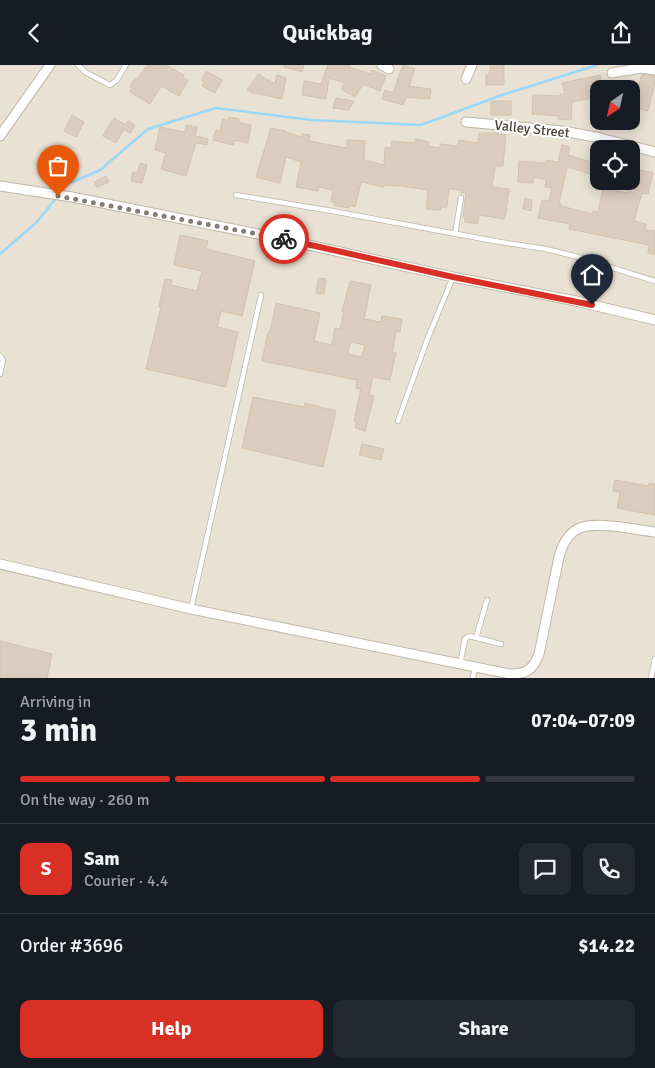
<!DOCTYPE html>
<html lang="en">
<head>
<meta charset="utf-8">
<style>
	body { margin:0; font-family:Signika,sans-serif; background:#242831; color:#f1f3f6; height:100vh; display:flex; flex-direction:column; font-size:19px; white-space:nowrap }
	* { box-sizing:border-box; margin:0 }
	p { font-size:16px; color:#9ea1a6 }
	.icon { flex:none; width:28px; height:28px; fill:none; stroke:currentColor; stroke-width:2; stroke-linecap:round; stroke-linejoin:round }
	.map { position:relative; height:613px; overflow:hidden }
	.panel { display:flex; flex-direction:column; background:#171b24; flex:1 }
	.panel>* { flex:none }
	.needle { width:32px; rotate:214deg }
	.controls { position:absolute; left:590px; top:15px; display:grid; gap:10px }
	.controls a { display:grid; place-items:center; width:50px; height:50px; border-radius:10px; background:#171b24; box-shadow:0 2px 12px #0003; font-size:25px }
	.pin { position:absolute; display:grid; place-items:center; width:42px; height:42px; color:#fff; margin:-51px -21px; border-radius:50% 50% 50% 0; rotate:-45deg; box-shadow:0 0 5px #0007 }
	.pin .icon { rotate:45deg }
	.courier { position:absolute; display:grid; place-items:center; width:50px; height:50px; margin:-25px; border:4px solid #d93025; border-radius:50%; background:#fff; color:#222; box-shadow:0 1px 6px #0007 }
	.headline em { font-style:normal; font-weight:800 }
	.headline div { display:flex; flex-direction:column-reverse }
	.headline { display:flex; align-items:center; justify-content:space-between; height:85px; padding:0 20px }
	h1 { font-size:32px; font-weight:800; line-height:38px }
	.bar { display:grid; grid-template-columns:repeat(4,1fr); gap:8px 5px; align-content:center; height:60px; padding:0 20px }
	.bar i { height:6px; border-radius:4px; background:#363941 }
	.bar .selected { background:#d93025 }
	.bar p { grid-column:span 4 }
	.line { display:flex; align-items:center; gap:12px; padding:0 20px; border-top:1px solid #363941 }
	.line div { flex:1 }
	.round { display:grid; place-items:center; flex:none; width:52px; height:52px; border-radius:10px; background:#242831 }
	.primary-button { display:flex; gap:10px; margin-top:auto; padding:10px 20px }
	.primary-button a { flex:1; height:58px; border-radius:10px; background:#d93025; color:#fff; font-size:20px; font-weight:800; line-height:58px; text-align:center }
	.primary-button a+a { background:#242831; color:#f1f3f6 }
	header { display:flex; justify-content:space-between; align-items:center; height:65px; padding:0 20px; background:#171b24; font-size:22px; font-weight:800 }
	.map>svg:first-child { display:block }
	.residential { fill:#e9e1d3; fill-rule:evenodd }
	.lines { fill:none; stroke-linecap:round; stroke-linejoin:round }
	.stream { stroke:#9bd7f8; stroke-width:2.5 }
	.building { fill:#dbcdbd; stroke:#d3c2ac; fill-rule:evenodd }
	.lane-casing { stroke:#c1b7a7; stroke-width:6 }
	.street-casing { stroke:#c1b7a7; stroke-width:11 }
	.lane { stroke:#fff; stroke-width:4.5 }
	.street { stroke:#fff; stroke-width:9 }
	.done { stroke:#857d72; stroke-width:5; stroke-dasharray:0 9 }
	.route { stroke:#d93025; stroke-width:6 }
	.labels { text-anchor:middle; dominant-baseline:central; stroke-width:4; stroke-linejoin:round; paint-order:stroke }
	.street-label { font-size:14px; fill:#483f34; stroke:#fff }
</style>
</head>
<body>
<header><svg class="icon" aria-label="back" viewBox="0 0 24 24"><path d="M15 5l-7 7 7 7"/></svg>Quickbag<svg class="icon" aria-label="share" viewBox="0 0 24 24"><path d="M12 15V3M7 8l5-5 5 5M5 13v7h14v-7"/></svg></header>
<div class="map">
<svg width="655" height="613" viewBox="0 0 655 613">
	<rect width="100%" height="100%" fill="#f5efe5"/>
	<!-- residential -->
	<path class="residential" d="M0 0H655V613H0ZM599 24H631V56H599ZM599 84H631V116H599Z"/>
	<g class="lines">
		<!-- stream -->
		<g class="stream">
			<path d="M59 128 66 120 100 105 148 64 216 43 311 55 421 60 502 30 597 0"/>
			<path d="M0 189 37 157 56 133"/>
		</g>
	</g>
	<!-- building -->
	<g class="building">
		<path d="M147 0H166L184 10 183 12 188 15 179 31 161 21 150 39 130 27 132 23 130 22 135 13 137 14Z"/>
		<path d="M284 0H304L302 7 284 2Z"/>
		<path d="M328 0H350L349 2 371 9 372 5 386 11 380 26 363 19 355 32 341 24 345 18 329 13 326 34 302 30 304 16 321 19Z"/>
		<path d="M403 0 415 4 409 21 431 24 430 34 406 32 403 40 382 34 385 25 393 28Z"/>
		<path d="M491 0H504V20H486V10H489Z"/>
		<path d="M206 6 222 15 215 28 202 21 204 17 201 15Z"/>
		<path d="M258 9 275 19 277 10 286 13 282 34 255 28 254 29 247 25Z"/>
		<path d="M642 9 655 11V18L648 46 631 41V30L634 18 639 19Z"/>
		<path d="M600 10 602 19 590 21 592 33 572 37 571 55 558 54 559 51 532 49 533 30 560 31V29H565L562 18Z"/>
		<path d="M336 33 354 36 349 45 333 43Z"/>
		<rect x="491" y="36" width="20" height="14"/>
		<path d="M72 50 84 57 76 72 64 66Z"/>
		<path d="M229 52 239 54 238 57 251 60 248 78 234 75 233 80 213 75 216 65 220 66 223 54 228 56Z"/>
		<path d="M114 53 126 60 128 56 135 60 130 68 124 64 116 78 103 71Z"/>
		<path d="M186 60 197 62 195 71 208 74 207 80 196 78 186 111 161 104 166 88 155 85 160 62 185 67Z"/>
		<path d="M271 63 286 66 285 67 302 72 303 69 310 70 309 76 347 83V75L365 76 364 95 384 100 385 82 391 83 392 76 414 78 415 74 422 75 428 77V81L440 83V79L458 81 459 75 478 78 479 68H497V69L506 70 503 101H495L492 122 509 124 505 154 479 150 477 159 465 157V152H463L466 128H461L462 125 449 124 447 142H441L440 145 426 144 428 125 401 121 383 120V122L361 117 355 142 349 141V143L334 140 335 137H331L333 125 319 122 318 126 296 122 301 97 286 92 280 118 256 112Z"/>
		<path d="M562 80 570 82 568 90 597 99 594 110 567 102 559 139H561V141L592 149 593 146 598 147 603 123 627 128 629 116H631V103L653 108 648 129 642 128 634 156 646 159 645 165 655 166V189L648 188 649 180 569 164 570 159 538 153 542 135 549 136 552 123 545 122 546 115 533 112V118L518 117 519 96 545 98 546 95 558 97Z"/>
		<path d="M140 98 147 100 142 118 131 116 133 107 137 108Z"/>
		<path d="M106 111 109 117 97 122 94 117Z"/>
		<path d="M525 133 532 135 531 146 523 144Z"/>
		<path d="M180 170 208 176 206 184 255 196 242 251 221 246 217 262 238 267 226 322 146 304 161 242H159L165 214 172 215 171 220 197 226 202 206 174 200Z"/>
		<path d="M318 213 326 214 324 229 316 228Z"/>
		<path d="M350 216 371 220 364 254 381 257 382 251 402 254 400 267 396 266 392 288H396L390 315 373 312 369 330 374 331 365 366 355 363 356 357 354 356 361 324 356 323 357 315 262 296 268 267H270L276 238 320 248 314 276 332 280 335 263 340 264 344 247H342ZM350 277 365 280 362 292 348 289Z"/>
		<path d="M253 332 304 342 305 338 336 346 323 402 242 383Z"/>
		<path d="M362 379 384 384 381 395 359 390Z"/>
		<path d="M615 415 649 421V418L655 419V450L617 443 620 427 613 426Z"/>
		<path d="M0 576 52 589 47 613H0Z"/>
	</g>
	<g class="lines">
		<defs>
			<g id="lane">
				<path d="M78 0 85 7 110 20 116 16 126 0"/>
				<path d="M236 130 332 146 500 177 546 184 578 192 655 216"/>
				<path d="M455 169 461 133"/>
				<path d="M0 291 3 295 0 309"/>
				<path d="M398 356 427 275 453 212"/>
				<path d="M191 544 261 230"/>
				<path d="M476 573 487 535"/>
				<path d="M460 599 465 574 469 571 501 579"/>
				<path d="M473 613 475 602"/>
				<path d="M651 613 655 594"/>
			</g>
			<g id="street">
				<path d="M382 0 389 4"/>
				<path d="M612 8 641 3 655 5"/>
				<path d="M466 14 472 0"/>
				<path d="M466 57 563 66 600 73 655 87"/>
				<path d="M0 71 50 0"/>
				<path d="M0 121 72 132 268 171 453 212 576 236 655 255"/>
				<path d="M0 499 191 544 510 609C526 609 533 605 539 589L559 492C562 481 567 469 578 464 596 455 635 465 655 467"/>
			</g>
		</defs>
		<!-- lane casing -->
		<use href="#lane" class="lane-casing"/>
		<!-- street casing -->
		<use href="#street" class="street-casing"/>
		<!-- lane -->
		<use href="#lane" class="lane"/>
		<!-- street -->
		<use href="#street" class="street"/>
	</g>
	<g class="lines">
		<!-- done -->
		<path class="done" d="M58 131 284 174"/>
		<!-- route -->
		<path class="route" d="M284 174 453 212 592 240"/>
	</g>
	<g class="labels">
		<!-- street labels -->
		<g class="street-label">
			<text transform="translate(532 64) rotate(6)">Valley Street</text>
		</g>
	</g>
</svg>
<div class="controls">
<a><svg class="needle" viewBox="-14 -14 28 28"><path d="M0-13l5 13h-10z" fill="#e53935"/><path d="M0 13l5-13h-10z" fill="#9ea1a6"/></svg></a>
<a><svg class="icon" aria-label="locate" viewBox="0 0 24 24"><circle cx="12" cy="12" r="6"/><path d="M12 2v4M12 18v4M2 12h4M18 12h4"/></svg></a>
</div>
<div class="pin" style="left:58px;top:131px;background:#ea580c"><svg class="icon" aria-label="bag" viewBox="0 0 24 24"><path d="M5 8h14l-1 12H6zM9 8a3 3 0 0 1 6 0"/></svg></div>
<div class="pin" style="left:592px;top:240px;background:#1f2937"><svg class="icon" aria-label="home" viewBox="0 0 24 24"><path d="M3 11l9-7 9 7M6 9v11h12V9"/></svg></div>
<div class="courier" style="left:284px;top:174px"><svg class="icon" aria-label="bike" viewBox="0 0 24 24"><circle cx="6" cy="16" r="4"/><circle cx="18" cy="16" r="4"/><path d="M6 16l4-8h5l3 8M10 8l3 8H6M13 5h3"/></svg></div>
</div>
<section class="panel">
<div class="headline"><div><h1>3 min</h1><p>Arriving in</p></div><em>07:04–07:09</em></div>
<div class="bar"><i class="selected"></i><i class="selected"></i><i class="selected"></i><i></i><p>On the way · 260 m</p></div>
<div class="line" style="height:90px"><b class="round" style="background:#d93025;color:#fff">S</b><div><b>Sam</b><p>Courier · 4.4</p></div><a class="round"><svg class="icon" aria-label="chat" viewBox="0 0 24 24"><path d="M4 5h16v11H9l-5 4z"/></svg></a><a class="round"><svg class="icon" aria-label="phone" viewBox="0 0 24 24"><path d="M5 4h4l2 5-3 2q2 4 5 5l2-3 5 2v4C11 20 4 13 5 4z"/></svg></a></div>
<div class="line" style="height:65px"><div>Order #3696</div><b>$14.22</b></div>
<div class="primary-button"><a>Help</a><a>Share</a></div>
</section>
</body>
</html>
